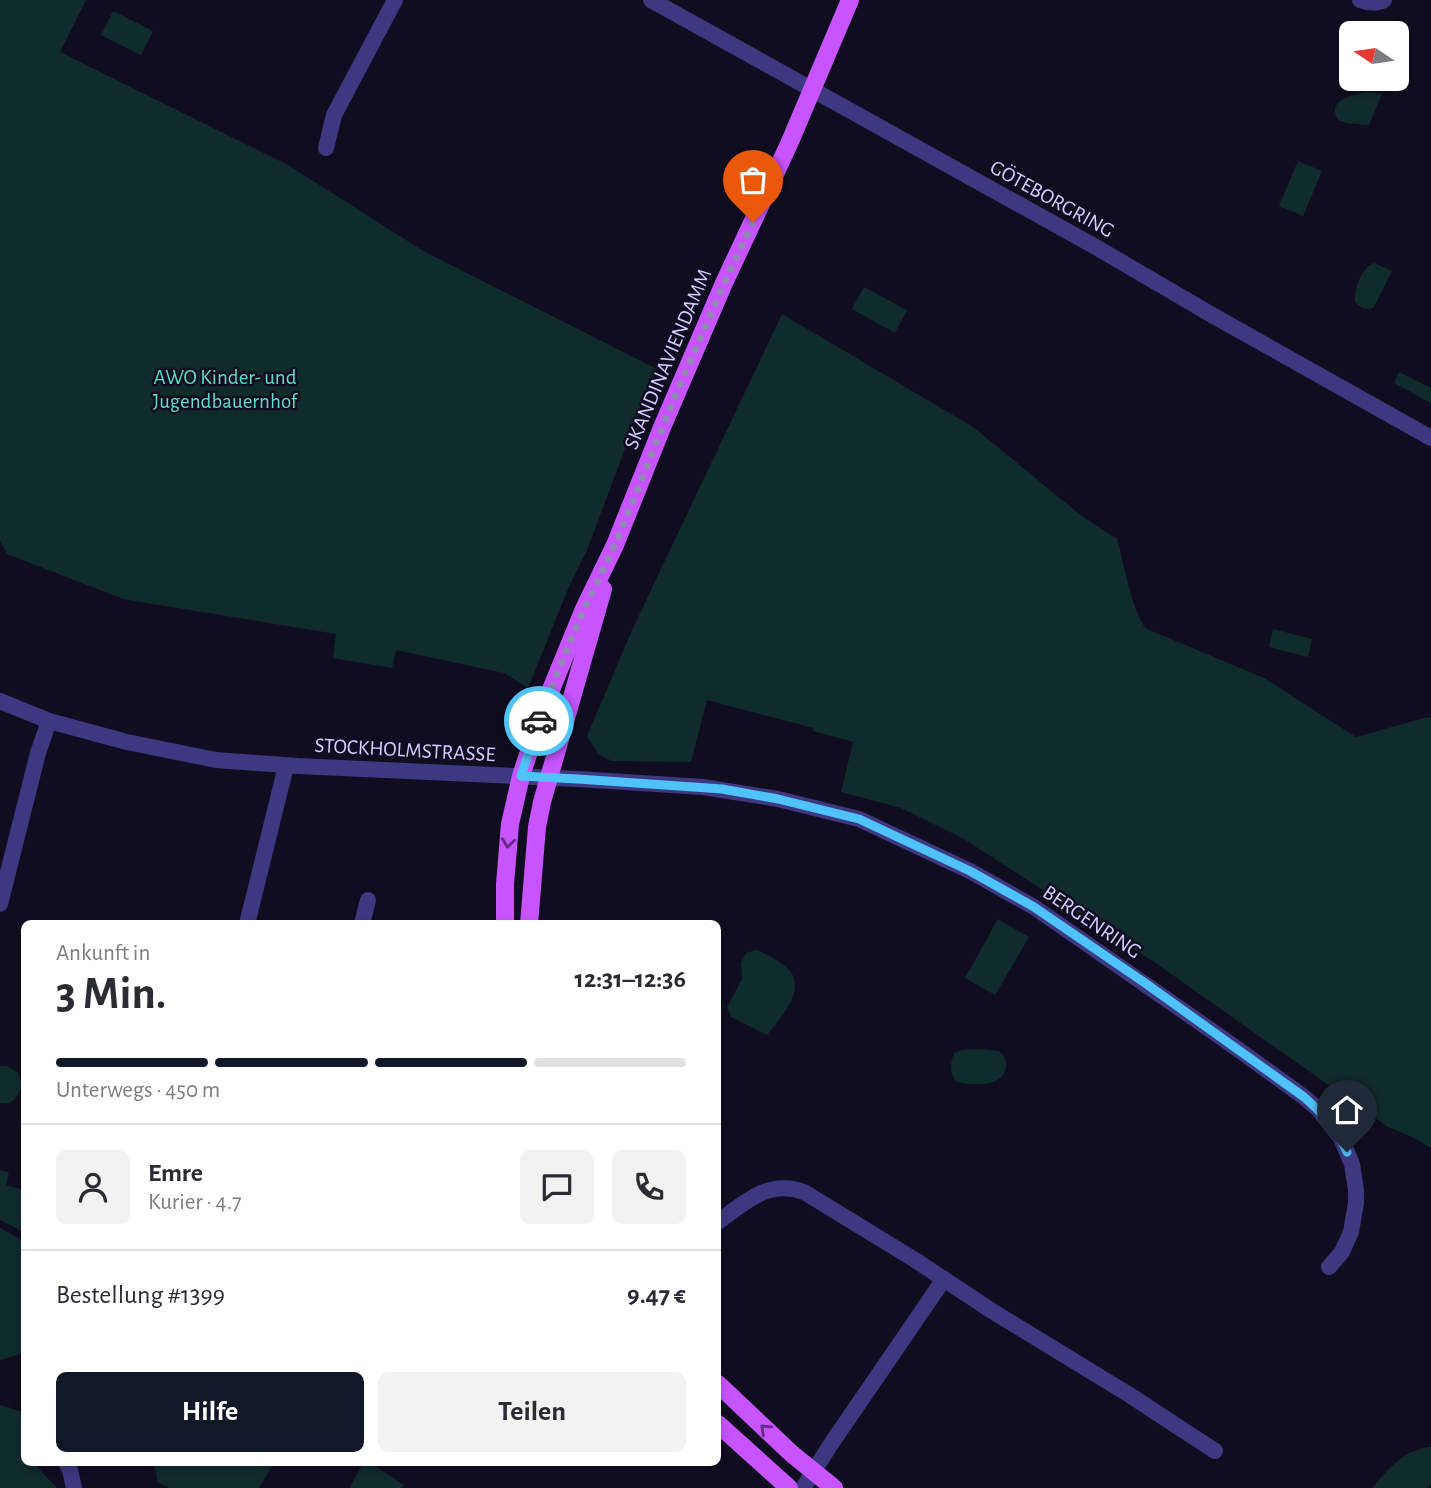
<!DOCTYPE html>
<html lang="de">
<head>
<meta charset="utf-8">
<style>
	body { margin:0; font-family:"Alegreya Sans",sans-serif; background:#f2f2f3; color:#2b2b33; height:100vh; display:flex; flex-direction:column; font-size:26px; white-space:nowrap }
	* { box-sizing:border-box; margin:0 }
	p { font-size:23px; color:#7c7c81 }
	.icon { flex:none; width:38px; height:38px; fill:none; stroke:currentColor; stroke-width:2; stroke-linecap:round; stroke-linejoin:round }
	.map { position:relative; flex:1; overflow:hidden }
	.panel { position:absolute; left:21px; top:920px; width:700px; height:546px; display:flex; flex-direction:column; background:#fff; border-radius:10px; box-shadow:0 4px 10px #0003 }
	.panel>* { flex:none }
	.needle { width:46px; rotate:283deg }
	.fabs { position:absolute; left:1339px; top:21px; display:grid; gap:14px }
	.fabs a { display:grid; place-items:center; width:70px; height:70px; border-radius:10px; background:#fff; box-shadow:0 4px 10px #0003; font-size:35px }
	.pin { position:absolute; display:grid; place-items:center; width:60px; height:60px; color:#fff; margin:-72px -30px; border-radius:50% 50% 50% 0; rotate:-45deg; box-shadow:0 0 7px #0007 }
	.pin .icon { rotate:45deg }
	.courier { position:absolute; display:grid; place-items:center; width:70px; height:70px; margin:-35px; border:5px solid #4fc3f7; border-radius:50%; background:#fff; color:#222; box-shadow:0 2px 9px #0007 }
	.overview em { font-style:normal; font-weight:600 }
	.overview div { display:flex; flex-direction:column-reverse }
	.overview { display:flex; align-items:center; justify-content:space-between; height:119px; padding:0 35px }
	h1 { font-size:46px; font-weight:600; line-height:52px }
	.bar { display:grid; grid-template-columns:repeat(4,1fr); gap:10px 7px; align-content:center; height:84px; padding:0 35px }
	.bar i { height:9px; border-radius:5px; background:#e1e1e2 }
	.bar .on { background:#111827 }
	.bar p { grid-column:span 4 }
	.line { display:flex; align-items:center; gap:18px; padding:0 35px; border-top:2px solid #e1e1e2 }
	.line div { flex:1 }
	.round { display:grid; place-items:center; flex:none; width:74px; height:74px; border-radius:10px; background:#f2f2f3 }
	.cta { display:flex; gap:14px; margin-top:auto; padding:14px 35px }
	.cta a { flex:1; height:80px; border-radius:10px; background:#111827; color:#fff; font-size:28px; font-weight:600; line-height:80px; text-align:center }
	.cta a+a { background:#f2f2f3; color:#2b2b33 }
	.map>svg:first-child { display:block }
	.green { fill:#102b2b }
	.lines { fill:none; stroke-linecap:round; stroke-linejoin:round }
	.minor { stroke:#3e3880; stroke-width:16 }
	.major { stroke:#c754ff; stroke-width:18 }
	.oneway { stroke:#632d85 }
	.done { stroke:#908ab1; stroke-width:7; stroke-dasharray:0 12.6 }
	.route { stroke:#4fc3f7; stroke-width:9 }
	.labels { text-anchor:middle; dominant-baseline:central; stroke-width:5; stroke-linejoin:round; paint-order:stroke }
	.street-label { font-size:21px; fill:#d5cdff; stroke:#110d21 }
	.park-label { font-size:21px; fill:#59dfc4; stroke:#110d21 }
</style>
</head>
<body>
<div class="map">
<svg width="1431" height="1488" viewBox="0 0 1431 1488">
	<rect width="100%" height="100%" fill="#110d21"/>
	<!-- green -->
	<g class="green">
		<path d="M0 0H86L60 52 288 165 425 252 657 369 635 422 587 550 568 589 528 688 504 673 396 650 392 668 333 658 336 634 123 599 7 554 0 541Z"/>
		<path d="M113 11 153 31 141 55 101 35Z"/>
		<path d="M1365 92 1382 94 1369 125 1347 123 1338 120C1327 100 1350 96 1365 92Z"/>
		<path d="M1298 161 1322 171 1303 216 1279 206Z"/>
		<path d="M1374 263 1392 271 1374 307C1368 312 1361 308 1355 302 1354 289 1361 268 1374 263Z"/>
		<path d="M864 287 907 310 895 333 852 309Z"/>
		<path d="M782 314 973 427 1083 517 1117 539C1123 559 1133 618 1147 629L1264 678 1356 737 1428 717 1431 718V1148L1410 1136 1388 1127 1157 964 964 839 901 808 841 792 853 742 813 731V728L707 700 691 762 612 761 598 754 587 736 633 628Z"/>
		<path d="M1399 372 1431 388V403L1394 383Z"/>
		<path d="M1273 629 1312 639 1308 657 1269 647Z"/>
		<path d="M998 919 1029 937 995 995 965 978Z"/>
		<path d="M757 950C769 956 782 961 790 971 806 991 779 1020 767 1035L731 1017 727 1007 742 979 741 963 746 953Z"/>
		<path d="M979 1049 999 1051C1005 1057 1008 1063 1005 1071 999 1088 969 1086 955 1081 950 1070 950 1064 954 1053L962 1050Z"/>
		<path d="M0 1066H7L18 1072 22 1086C17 1097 14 1105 0 1103Z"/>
		<path d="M0 1170 9 1172 6 1185 24 1190V1232L0 1220Z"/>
		<path d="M0 1228 24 1241V1353L0 1360Z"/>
		<path d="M0 1405 22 1412 24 1421V1463H36L37 1467 57 1488H0Z"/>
		<path d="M1431 1447V1484L1428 1488H1372C1388 1469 1405 1449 1431 1447Z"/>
		<path d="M154 1463H274L259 1488H170L158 1483Z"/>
		<path d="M363 1463H370L404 1485 402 1488H352L350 1487Z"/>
	</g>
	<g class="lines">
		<!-- minor -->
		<g class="minor">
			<path d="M651 0 1094 246 1212 315 1431 438"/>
			<path d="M1360 0C1368 3 1376 4 1384 0"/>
			<path d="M326 148 334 115 395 0"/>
			<path d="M0 701 49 721 127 742 216 760 298 766 578 779 703 787 778 799 859 819 970 871 1034 907 1225 1040 1304 1097 1319 1110 1341 1138 1352 1164 1356 1190V1203L1351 1232 1342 1252 1329 1267"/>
			<path d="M0 904 38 753 49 721"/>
			<path d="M247 924 286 766"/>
			<path d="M362 924 368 900"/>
			<path d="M718 1222C745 1202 769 1179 804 1192L915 1260 992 1311 1128 1394 1215 1451"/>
			<path d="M66 1463 70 1470 74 1488"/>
			<path d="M803 1488 831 1444 944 1279"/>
		</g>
		<!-- major -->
		<g class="major">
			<path d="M505 924V884L510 824 521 776 543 709 584 609 615 545 663 425 724 283 789 144 850 0"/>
			<path d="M529 924 537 827 542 802 603 589"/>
			<path d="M718 1384 792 1454 834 1488"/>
			<path d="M718 1424 789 1488"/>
		</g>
	</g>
	<!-- one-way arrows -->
	<defs><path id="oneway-chevron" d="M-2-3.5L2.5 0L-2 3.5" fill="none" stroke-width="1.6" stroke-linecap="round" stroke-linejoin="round" transform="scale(1.75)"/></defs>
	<g class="oneway">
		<use href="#oneway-chevron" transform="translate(508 843) rotate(97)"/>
		<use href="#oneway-chevron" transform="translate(765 1429) rotate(-137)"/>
	</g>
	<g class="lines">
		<!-- done -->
		<path class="done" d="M539 721 556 676 584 609 615 545 673 401 724 284 753 222"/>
		<!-- route -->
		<path class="route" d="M539 721 521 776 578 779 722 789 778 799 859 819 970 871 1034 907 1145 983 1304 1097C1322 1113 1337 1129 1347 1152"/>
	</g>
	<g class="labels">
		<!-- street labels -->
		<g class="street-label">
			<text transform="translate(1052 199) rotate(29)">GÖTEBORGRING</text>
			<text transform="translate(668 359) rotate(-67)">SKANDINAVIENDAMM</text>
			<text transform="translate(405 750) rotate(3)">STOCKHOLMSTRASSE</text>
			<text transform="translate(1092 922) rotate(34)">BERGENRING</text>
		</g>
		<!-- park labels -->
		<g class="park-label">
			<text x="225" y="377">AWO Kinder- und<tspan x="225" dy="24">Jugendbauernhof</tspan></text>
		</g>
	</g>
</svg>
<div class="fabs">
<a><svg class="needle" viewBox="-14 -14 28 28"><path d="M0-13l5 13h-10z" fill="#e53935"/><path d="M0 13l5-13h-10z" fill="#7c7c81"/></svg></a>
</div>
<div class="pin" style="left:753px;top:222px;background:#ea580c"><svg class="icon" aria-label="bag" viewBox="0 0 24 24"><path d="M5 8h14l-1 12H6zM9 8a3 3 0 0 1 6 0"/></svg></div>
<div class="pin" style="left:1347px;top:1152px;background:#1f2937"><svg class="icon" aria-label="home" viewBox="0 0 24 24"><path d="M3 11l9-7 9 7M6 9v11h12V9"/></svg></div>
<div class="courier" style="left:539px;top:721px"><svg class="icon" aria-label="car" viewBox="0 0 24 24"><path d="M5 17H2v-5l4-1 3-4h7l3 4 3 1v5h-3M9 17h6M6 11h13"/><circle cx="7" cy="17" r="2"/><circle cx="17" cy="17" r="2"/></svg></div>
<section class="panel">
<div class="overview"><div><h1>3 Min.</h1><p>Ankunft in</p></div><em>12:31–12:36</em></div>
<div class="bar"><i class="on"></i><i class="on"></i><i class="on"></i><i></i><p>Unterwegs · 450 m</p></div>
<div class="line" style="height:126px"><a class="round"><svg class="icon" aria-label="person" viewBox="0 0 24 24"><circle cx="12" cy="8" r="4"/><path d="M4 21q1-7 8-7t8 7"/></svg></a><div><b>Emre</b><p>Kurier · 4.7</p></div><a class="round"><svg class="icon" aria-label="chat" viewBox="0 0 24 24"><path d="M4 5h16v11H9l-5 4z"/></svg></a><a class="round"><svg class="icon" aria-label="phone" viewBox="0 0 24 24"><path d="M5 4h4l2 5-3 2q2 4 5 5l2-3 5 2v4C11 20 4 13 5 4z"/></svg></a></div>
<div class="line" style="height:91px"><div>Bestellung #1399</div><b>9.47 €</b></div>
<div class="cta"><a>Hilfe</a><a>Teilen</a></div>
</section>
</div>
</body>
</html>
